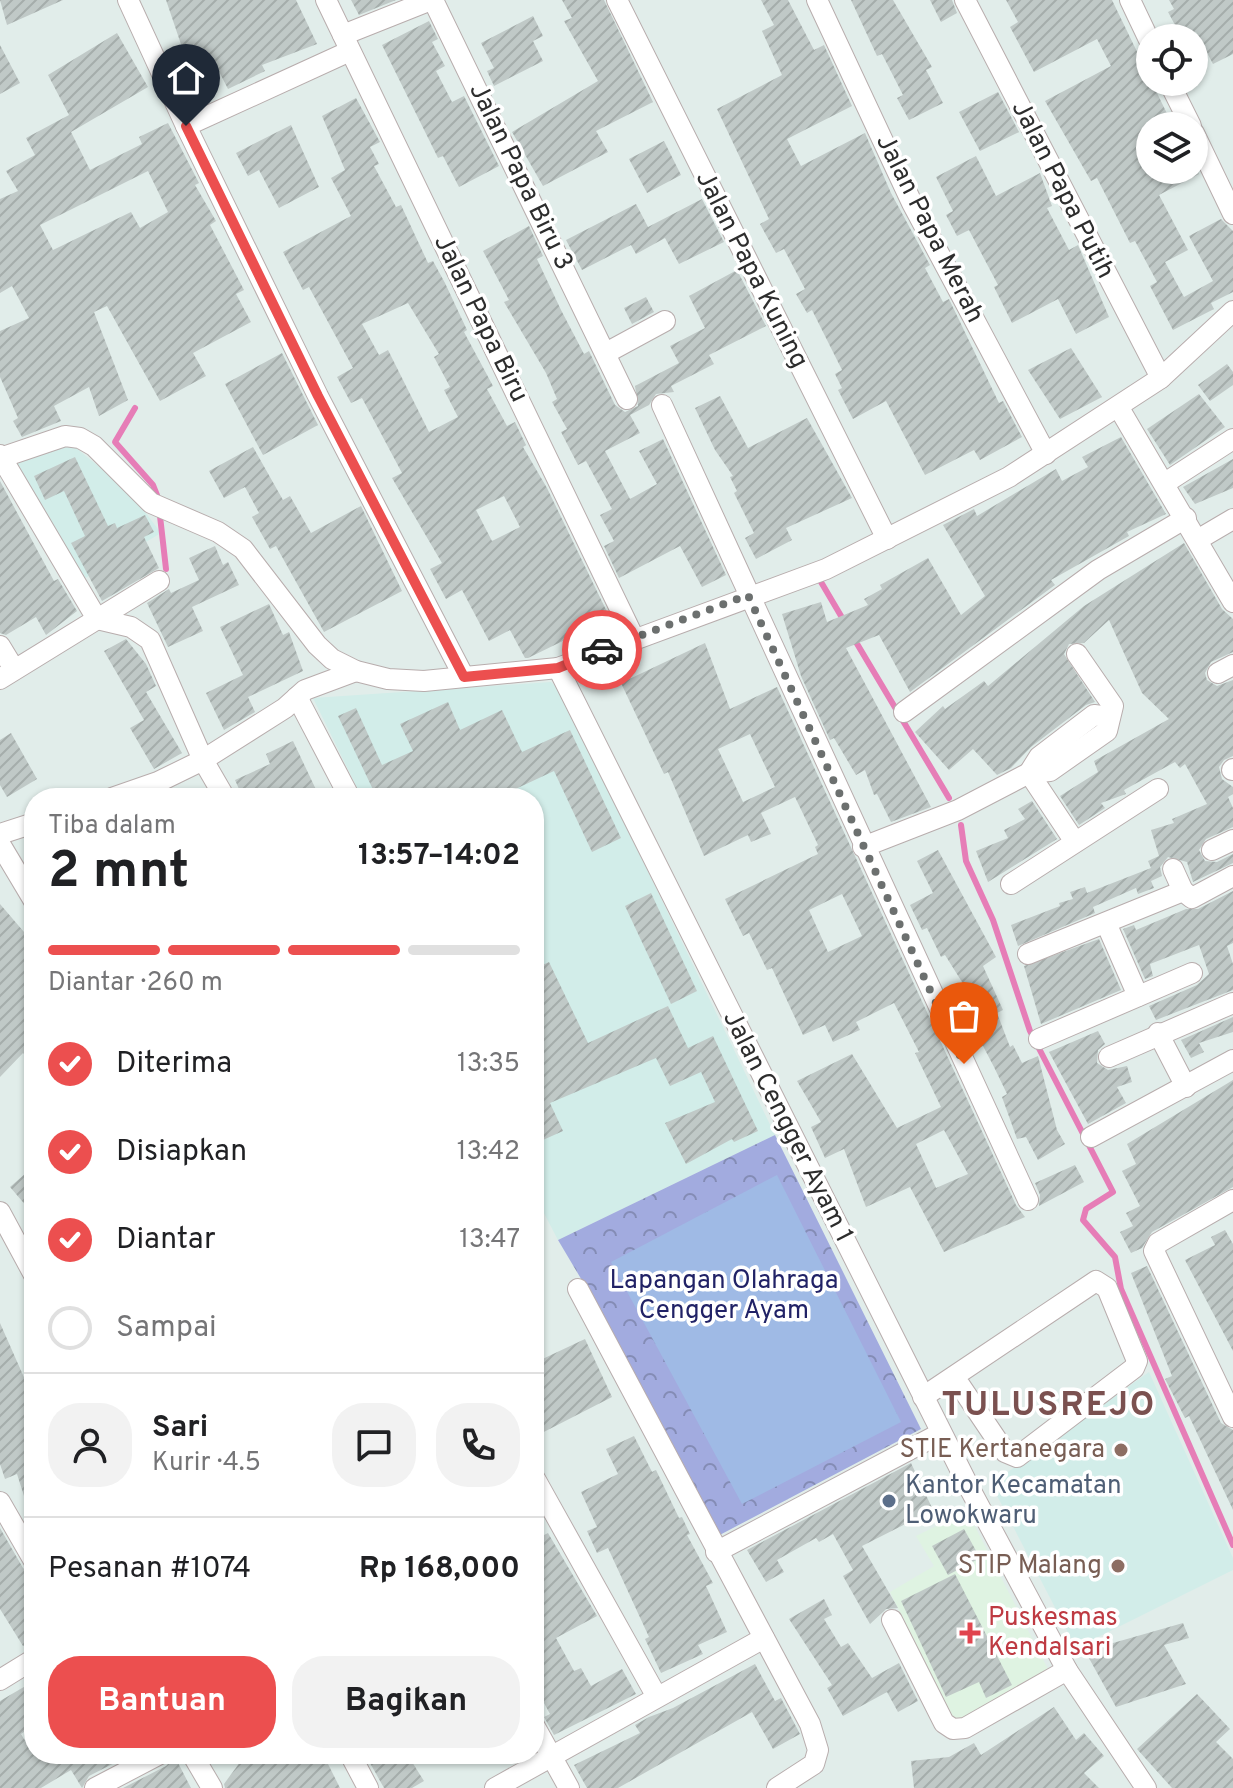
<!DOCTYPE html>
<html lang="id">
<head>
<meta charset="utf-8">
<style>
	body { margin:0; font-family:Overpass,sans-serif; background:#f2f2f2; color:#202124; height:100vh; display:flex; flex-direction:column; font-size:30px; white-space:nowrap }
	* { box-sizing:border-box; margin:0 }
	p { font-size:26px; color:#757577 }
	.icon { flex:none; width:44px; height:44px; fill:none; stroke:currentColor; stroke-width:2; stroke-linecap:round; stroke-linejoin:round }
	.map { position:relative; flex:1; overflow:hidden }
	.side { position:absolute; left:24px; top:788px; width:520px; height:976px; display:flex; flex-direction:column; background:#fff; border-radius:32px; box-shadow:0 2px 6px #0004 }
	.side>* { flex:none }
	.fabs { position:absolute; left:1136px; top:24px; display:grid; gap:16px }
	.fabs a { display:grid; place-items:center; width:72px; height:72px; border-radius:50%; background:#fff; box-shadow:0 2px 6px #0004; font-size:40px }
	.pin { position:absolute; display:grid; place-items:center; width:68px; height:68px; color:#fff; margin:-82px -34px; border-radius:50% 50% 50% 0; rotate:-45deg; box-shadow:0 0 8px #0007 }
	.pin .icon { rotate:45deg }
	.courier { position:absolute; display:grid; place-items:center; width:80px; height:80px; margin:-40px; border:6px solid #ec4f4f; border-radius:50%; background:#fff; color:#222; box-shadow:0 2px 10px #0007 }
	.head em { font-style:normal; font-weight:700 }
	.head div { display:flex; flex-direction:column-reverse }
	.head { display:flex; align-items:center; justify-content:space-between; height:136px; padding:0 24px }
	h1 { font-size:52px; font-weight:700; line-height:60px }
	.bar { display:grid; grid-template-columns:repeat(4,1fr); gap:12px 8px; align-content:center; height:96px; padding:0 24px }
	.bar i { height:10px; border-radius:6px; background:#e0e0e0 }
	.bar .active { background:#ec4f4f }
	.bar p { grid-column:span 4 }
	.line { display:flex; align-items:center; gap:20px; padding:0 24px; border-top:2px solid #e0e0e0 }
	.line div { flex:1 }
	.round { display:grid; place-items:center; flex:none; width:84px; height:84px; border-radius:32px; background:#f2f2f2 }
	ol { padding:0 24px; list-style:none }
	li { display:flex; align-items:center; gap:24px; height:88px }
	li p { margin-inline-start:auto }
	li .icon { padding:8px; border-radius:50%; background:#ec4f4f; color:#fff; stroke-width:4 }
	li:last-child { color:#757577 }
	li i { width:44px; height:44px; border:4px solid #e0e0e0; border-radius:50% }
	.primary-button { display:flex; gap:16px; margin-top:auto; padding:16px 24px }
	.primary-button a { flex:1; height:92px; border-radius:32px; background:#ec4f4f; color:#fff; font-size:32px; font-weight:700; line-height:92px; text-align:center }
	.primary-button a+a { background:#f2f2f2; color:#202124 }
	.map>svg:first-child { display:block }
	.education { fill:#d2ede9 }
	.medical { fill:#dff3e2 }
	.forest { fill:url(#forest-crowns) }
	.pitch { fill:#9fbae5 }
	.lines { fill:none; stroke-linecap:round; stroke-linejoin:round }
	.stream { stroke:#e67db7; stroke-width:6 }
	.building { fill:url(#building-hatch); fill-rule:evenodd }
	.minor-casing { stroke:#b8adad; stroke-width:22 }
	.minor { stroke:#fff; stroke-width:20 }
	.done { stroke:#6c706f; stroke-width:8; stroke-dasharray:0 14.4 }
	.route { stroke:#ec4f4f; stroke-width:10 }
	.education-dot { fill:#8d6e63; stroke:#fff; stroke-width:3 }
	.service-dot { fill:#5c6f8a; stroke:#fff; stroke-width:3 }
	.health-dot { fill:#e0444e; stroke:#fff; stroke-width:3 }
	.labels { text-anchor:middle; dominant-baseline:central; stroke-width:7; stroke-linejoin:round; paint-order:stroke }
	.street-label { font-size:26px; fill:#2d2d2d; stroke:#fff }
	.park-label { font-size:26px; fill:#212266; stroke:#fff }
	.education-label { font-size:26px; fill:#785e54; stroke:#fff; text-anchor:end }
	.service-label { font-size:26px; fill:#4e5e75; stroke:#fff; text-anchor:start }
	.health-label { font-size:26px; fill:#be3a42; stroke:#fff; text-anchor:start }
	.district-label { font-size:34px; font-weight:bold; letter-spacing:2px; fill:#7b5150; stroke:#fff }
</style>
</head>
<body>
<div class="map">
<svg width="1233" height="1788" viewBox="0 0 1233 1788">
	<defs>
		<pattern id="forest-crowns" width="20" height="18" patternUnits="userSpaceOnUse" patternTransform="scale(2)"><rect width="20" height="18" fill="#a2abdf"/><path d="M2 6a3 3 0 1 1 6 0M12 15a3 3 0 1 1 6 0" fill="none" stroke="#848cb5"/></pattern>
		<pattern id="building-hatch" width="6" height="6" patternUnits="userSpaceOnUse" patternTransform="scale(2)"><rect width="6" height="6" fill="#c0c9c7"/><path d="M-1 1l2-2M0 6l6-6M5 7l2-2" fill="none" stroke="#a5adab"/></pattern>
	</defs>
	<rect width="100%" height="100%" fill="#e1edea"/>
	<!-- education -->
	<g class="education">
		<path d="M71 444 129 491 161 533 82 580 12 462Z"/>
		<path d="M551 682 561 691 775 1135 558 1240 534 1194V798H362L313 698Z"/>
		<path d="M1149 1372 1233 1558V1570L1076 1648 991 1484Z"/>
	</g>
	<!-- medical -->
	<path class="medical" d="M967 1511 1051 1675 967 1722 951 1717 890 1592 934 1566 916 1536Z"/>
	<!-- forest -->
	<path class="forest" d="M775 1135 921 1429 714 1538 599 1309 558 1240Z"/>
	<!-- pitch -->
	<path class="pitch" d="M777 1175 901 1422 742 1504 611 1262Z"/>
	<g class="lines">
		<!-- stream -->
		<g class="stream">
			<path d="M135 408 115 442 153 485 157 495"/>
			<path d="M160 516 166 569"/>
			<path d="M821 582 844 621"/>
			<path d="M853 637 949 798"/>
			<path d="M961 825 966 861 993 920 1030 1031 1113 1192 1086 1209 1083 1220 1115 1257 1121 1289 1233 1545"/>
		</g>
	</g>
	<!-- building -->
	<g class="building">
		<path d="M0 0H63L7 25Z"/>
		<path d="M166 0H296L317 44 262 65 265 71 228 89 210 54 187 62Z"/>
		<path d="M351 0H396L359 15Z"/>
		<path d="M562 0H604L653 102 596 131 608 152 543 186 512 132 598 81 564 21 572 18Z"/>
		<path d="M761 0H788L814 50 824 45 852 106 787 139 801 166 865 133 891 193 930 265 925 268 943 302 949 299 999 403 1003 401 1022 437 980 460 974 450 925 475 886 401 853 419 838 390 842 388 835 374 842 370 812 310 807 313 796 294 805 289 784 249 776 253 760 224 769 219 717 109 782 75 762 31 774 25Z"/>
		<path d="M851 0H893L932 67 926 70 943 103 909 120 897 98 903 95 882 54 877 56Z"/>
		<path d="M930 0H952L957 13 941 22Z"/>
		<path d="M1006 0H1112L1173 126H1150V170H1197L1199 174 1159 195 1188 250 1165 262 1184 297 1213 281 1189 236 1221 219 1233 231V292L1211 303 1214 309 1173 330 1150 286 1157 282 1135 241 1130 243 1097 178 1091 181 1045 101 1111 66 1097 39 1034 72 1010 27 1018 22Z"/>
		<path d="M1169 0H1233V54L1213 64 1196 32 1182 38 1168 12 1174 9Z"/>
		<path d="M533 16 543 36 533 41 543 61 494 86 487 71 494 68 481 43Z"/>
		<path d="M429 21 438 39 432 42 445 66 436 71 452 102 464 96 499 166 459 187 443 156 438 158 382 45Z"/>
		<path d="M117 33 148 87 71 132 90 170 142 144 139 137 168 123 199 183 195 185 216 221 210 225 244 290 236 294 251 322 193 353 206 376 160 401 107 306 94 312 128 400 99 416 89 387 54 406 61 421 22 437 13 421 18 418 0 377V331L29 318 12 286 0 293V199L18 191 6 171 35 155 26 138 69 115 48 75ZM148 171 168 212 140 228 131 212 53 250 40 225Z"/>
		<path d="M0 45 20 83 0 94Z"/>
		<path d="M998 92 1019 132 980 151 959 112Z"/>
		<path d="M356 98 380 142 370 147 379 164 374 166 396 207 401 205 428 263 433 261 445 283 467 330 464 332 493 386 487 389 507 426 515 422 526 445 523 447 547 488 610 618 528 658H525L510 630 489 641 462 590 446 599 430 569 442 563 392 478 402 473 362 398 351 403 337 377 353 368 309 287 303 290 283 252 351 216 331 178 345 170 322 116ZM408 303 439 354 434 357 450 387 444 390 458 417 429 432 388 350 379 355 362 324ZM504 496 520 527 492 541 476 510Z"/>
		<path d="M291 125 319 187 279 208 259 170 248 176 236 153Z"/>
		<path d="M664 141 681 175 647 193 629 159Z"/>
		<path d="M976 156 996 196 1040 173 1052 206 1047 208 1069 250 1078 245 1109 317 1076 334 1058 299 1012 323 994 287 998 285 969 230 957 236 946 215 953 211 936 177Z"/>
		<path d="M702 199 724 242 679 264 665 238 636 254 631 245 582 270 566 240 636 204 648 227Z"/>
		<path d="M529 226 543 256 537 259 561 310 584 354 589 351 615 405 625 412 638 406 635 386 679 363 670 346 705 328 689 296 737 270 766 326 709 355 714 364 671 386 674 392 656 394 649 405 630 415 640 433 605 451 630 499 657 484 639 451 663 439 726 575 702 587 680 546 619 578 604 546 614 541 600 515 612 509 586 461 578 465 561 432 567 429 552 402 557 399 546 373 504 302 509 300 483 251Z"/>
		<path d="M646 297 654 312 632 324 624 308Z"/>
		<path d="M1071 348 1102 397 1060 419 1028 370Z"/>
		<path d="M282 353 318 425 263 455 225 384Z"/>
		<path d="M1227 364 1233 372V385L1210 401 1198 385Z"/>
		<path d="M1199 394 1225 427 1170 465 1147 429Z"/>
		<path d="M720 396 748 448 807 418 852 498 786 528 792 540 756 559 745 538 754 533 734 493 737 491 730 477 733 476 715 450 695 408Z"/>
		<path d="M1121 437 1166 514 1127 532 1129 536 1051 580 1055 585 910 692 879 635 846 648 931 807 891 822 877 794 874 795 865 770 856 775 834 738 830 740 801 676 782 614 821 602 827 622 868 605 864 599 882 589 880 585 928 558 961 615 985 596 943 525 974 509 977 516 1056 469 1062 481 1088 467 1082 457Z"/>
		<path d="M253 447 283 500 290 496 311 533 361 506 402 591 324 632 276 546 270 549 252 517 259 513 245 487 224 498 209 471Z"/>
		<path d="M75 457 108 526 115 523 117 528 145 515 154 532 144 537 159 568 102 601 71 543 85 536 64 491 45 500 34 476Z"/>
		<path d="M1233 459V488L1195 504 1183 487Z"/>
		<path d="M0 481 54 581 58 579 77 611 46 635 36 617 6 635 0 633Z"/>
		<path d="M1184 543 1222 609 1233 619V652L1211 662 1205 673 1207 680 1217 686 1233 680V756L1224 760 1219 767 1222 779 1233 787V794L1228 797 1233 808V827L1206 839 1199 850 1205 861 1217 862 1233 854V863L1193 882 1187 862 1168 857 1160 867 1162 876 1151 881 1154 888 1138 894 1136 888 1093 907 1095 913 1018 946 1011 925 1060 906 1059 903 1073 899 1070 892 1085 887 1087 893 1151 868 1148 861 1159 856 1151 830 1174 823 1172 819 1207 804 1185 764 1180 768 1175 762 1124 790 1126 794 1101 803 1105 808 1079 825 1060 796 1098 772 1094 761 1169 719 1142 693 1109 620 1084 643 1069 644 1064 654 1095 702 1086 705 1031 747 1011 768 997 775 973 749 949 770 915 732 943 706 945 709 984 681 988 686 1084 606Z"/>
		<path d="M215 546 223 565 228 562 239 585 192 607 203 631 168 647 147 603 169 589 171 593 199 580 189 558Z"/>
		<path d="M269 604 283 635 289 632 303 671 248 697 255 712 224 730 206 693 243 675 220 627Z"/>
		<path d="M126 639 146 664 156 686 146 692 182 753 154 769 130 728 144 720 104 651Z"/>
		<path d="M705 643 730 709 777 687 1016 1205 1025 1217 944 1252 910 1187 866 1207 844 1149 825 1158 811 1127 821 1122 797 1081 852 1054 897 1128 941 1107 915 1053 919 1052 894 1003 856 1022 860 1030 833 1042 825 1025 803 1035 772 968 767 970 749 933 743 936 725 899 818 854 815 847 818 845 795 797 761 813 771 834 751 842 748 835 704 856 668 772 664 774 621 683ZM750 734 775 787 743 802 718 749ZM842 894 862 936 828 952 809 910ZM944 1130 968 1174 936 1188 916 1144Z"/>
		<path d="M448 702 460 730 502 710 522 752 570 730 621 838 592 852 554 771 496 798H377L338 716 356 708 382 765 413 751 400 724Z"/>
		<path d="M11 733 37 779 7 797 0 785V740Z"/>
		<path d="M293 741 320 798H243L235 780 270 764 266 754Z"/>
		<path d="M1032 801 1057 839 988 882 976 851 1008 838 1004 830 1025 819 1018 809Z"/>
		<path d="M938 850 996 957 983 966 1003 1010 997 1013 1010 1047 1013 1045 1022 1063 1038 1056 1057 1130 1065 1144 1038 1160 1026 1137 1017 1139 1002 1097 1007 1094 994 1067 983 1046 973 1050 952 1004 960 1000 957 994 967 990 945 955 941 957 927 928 922 930 910 905 933 893 917 861Z"/>
		<path d="M1233 891V943L1227 946 1233 964V990L1156 1020 1149 1006 1197 985 1209 974 1199 945 1150 964 1153 976 1145 979 1123 929 1134 925 1136 930 1186 909H1198Z"/>
		<path d="M651 893 697 991 671 1004 625 906Z"/>
		<path d="M0 904 30 939 26 943 34 953V1065L23 1053 0 1077Z"/>
		<path d="M1099 939 1121 990 1041 1024 1024 966Z"/>
		<path d="M549 962 588 1043 668 1006 688 1048 713 1036 758 1131 734 1142 732 1139 686 1164 665 1123 715 1102 701 1072 670 1086 656 1058 550 1103 563 1131 534 1144V969Z"/>
		<path d="M1233 1017V1032L1199 1043 1204 1052 1191 1058 1181 1040Z"/>
		<path d="M1098 1031 1105 1044 1098 1050 1097 1063 1108 1070 1127 1066 1132 1082 1117 1087 1126 1103 1088 1124 1049 1052Z"/>
		<path d="M1233 1080V1187L1152 1232 1142 1248 1131 1253 1120 1232 1133 1226 1126 1213 1140 1206 1122 1171 1136 1164 1127 1144Z"/>
		<path d="M1075 1165 1084 1182 1039 1206 1040 1195 1035 1183Z"/>
		<path d="M34 1166V1215L10 1187Z"/>
		<path d="M1225 1230 1233 1244V1351L1185 1260 1215 1245 1211 1237Z"/>
		<path d="M1147 1266 1221 1423 1233 1430V1510L1189 1416 1185 1418 1165 1379 1172 1376 1131 1273Z"/>
		<path d="M0 1323 34 1400V1517L31 1518 17 1474 5 1479 0 1464Z"/>
		<path d="M585 1339 612 1397 534 1437V1363Z"/>
		<path d="M634 1436 652 1472 656 1470 679 1518 682 1517 690 1534 687 1535 713 1583 706 1586 727 1632 698 1645 703 1654 661 1673 645 1639 649 1637 608 1548 597 1553 587 1531 597 1527 581 1492 618 1474 606 1449Z"/>
		<path d="M911 1463 933 1510 862 1546 898 1608 886 1609 870 1624 843 1576 853 1570 833 1534 819 1542 816 1538 777 1560 784 1572 766 1582 747 1550Z"/>
		<path d="M0 1528 23 1568 34 1576V1639L23 1646 0 1609Z"/>
		<path d="M964 1529 980 1558 948 1575 932 1546Z"/>
		<path d="M548 1533 597 1616 556 1638 574 1671 581 1668 591 1686 622 1669 636 1694 554 1735 544 1717 550 1714 538 1692 544 1688 534 1671V1540Z"/>
		<path d="M955 1574 1012 1685 986 1698 979 1682 946 1697 901 1601Z"/>
		<path d="M824 1599 832 1615 824 1619 841 1647 848 1643 872 1678 899 1663 918 1701 898 1712 887 1692 843 1716 827 1688 832 1685 789 1619Z"/>
		<path d="M1183 1623 1189 1638 1164 1645 1186 1684 1116 1707 1085 1651Z"/>
		<path d="M755 1664 775 1701 781 1698 800 1734 773 1749 752 1712 618 1788H587L574 1765 640 1733 635 1725 649 1717 673 1708Z"/>
		<path d="M34 1681V1725L21 1734 33 1754H132L89 1776 82 1788 71 1770 41 1788H0V1701Z"/>
		<path d="M1197 1694 1230 1729 1216 1742 1233 1759V1788H1172L1137 1749Z"/>
		<path d="M1054 1707 1076 1740 1084 1733 1104 1756 1084 1773 1099 1788H914L911 1761 949 1757 974 1743 981 1755Z"/>
		<path d="M246 1754H323L340 1788H225L224 1784Z"/>
		<path d="M365 1754H407L424 1781 412 1788H384Z"/>
		<path d="M175 1757 191 1788H123L166 1766Z"/>
	</g>
	<g class="lines">
		<defs>
			<g id="minor">
				<path d="M128 0 186 126"/>
				<path d="M326 0 634 638"/>
				<path d="M433 0 627 399"/>
				<path d="M617 0 887 539"/>
				<path d="M817 0 912 203 1046 454"/>
				<path d="M965 0 1161 378"/>
				<path d="M1130 0 1150 42"/>
				<path d="M343 35 431 0"/>
				<path d="M350 51 186 126 318 396 464 677"/>
				<path d="M1169 82 1191 126"/>
				<path d="M1194 133 1233 214"/>
				<path d="M606 353 665 321"/>
				<path d="M662 405 1028 1200"/>
				<path d="M1119 408 1233 602"/>
				<path d="M0 455 97 619 131 627 150 640 203 760 225 798"/>
				<path d="M0 458 65 436 80 438 94 446 151 503 218 532 243 549 317 645 332 659 356 671 388 679 424 681 558 668 826 569 1009 477 1161 378 1233 311"/>
				<path d="M1165 483 1233 439"/>
				<path d="M1199 539 1233 519"/>
				<path d="M0 646 14 669"/>
				<path d="M558 668 971 1491 1067 1670 1146 1788"/>
				<path d="M1218 673 1233 665"/>
				<path d="M0 679 159 581"/>
				<path d="M297 697 350 798"/>
				<path d="M904 712 1098 570 1186 518"/>
				<path d="M1232 770 1233 769"/>
				<path d="M1029 773 1039 757 1094 715 1110 717"/>
				<path d="M1029 773 1075 842"/>
				<path d="M112 798 158 782 203 760 285 708 305 690 356 671"/>
				<path d="M0 834 34 823"/>
				<path d="M0 844 34 901"/>
				<path d="M863 847 958 810 1029 773 1050 771 1107 731 1113 706 1077 654"/>
				<path d="M1212 850 1233 840"/>
				<path d="M1173 869 1183 891"/>
				<path d="M1011 884 1158 789"/>
				<path d="M1106 923 1138 996"/>
				<path d="M1028 954 1183 891 1192 898 1233 876"/>
				<path d="M1158 1033 1186 1087"/>
				<path d="M1039 1039 1192 973"/>
				<path d="M1109 1057 1233 1003"/>
				<path d="M1091 1137 1233 1060"/>
				<path d="M1233 1200 1158 1243 1154 1251 1233 1417"/>
				<path d="M0 1212 34 1275"/>
				<path d="M578 1289 810 1724 818 1750 814 1764 777 1788"/>
				<path d="M923 1397 1096 1281 1107 1288 1137 1361 1134 1368 1017 1457 1005 1452 955 1378"/>
				<path d="M534 1477 657 1697"/>
				<path d="M0 1502 34 1561"/>
				<path d="M716 1552 941 1433"/>
				<path d="M892 1620 944 1723 953 1729 965 1728 1067 1670"/>
				<path d="M0 1680 34 1659"/>
				<path d="M534 1725 569 1788"/>
				<path d="M192 1754 212 1788"/>
				<path d="M350 1754 368 1788"/>
				<path d="M95 1788 160 1754"/>
				<path d="M495 1788 764 1638"/>
			</g>
		</defs>
		<!-- minor casing -->
		<use href="#minor" class="minor-casing"/>
		<!-- minor -->
		<use href="#minor" class="minor"/>
	</g>
	<g class="lines">
		<!-- done -->
		<path class="done" d="M602 650 748 595 964 1064"/>
		<!-- route -->
		<path class="route" d="M186 126 318 396 464 677 558 668 602 650"/>
	</g>
	<!-- markers -->
	<g class="education-dot">
		<circle cx="1121" cy="1450" r="8"/>
		<circle cx="1118" cy="1566" r="8"/>
	</g>
	<circle class="service-dot" cx="889" cy="1501" r="8"/>
	<path class="health-dot" d="M966 1621h8v8h8v8h-8v8h-8v-8h-8v-8h8z"/>
	<g class="labels">
		<!-- street labels -->
		<g class="street-label">
			<text transform="translate(520 177) rotate(64)">Jalan Papa Biru 3</text>
			<text transform="translate(1062 190) rotate(63)">Jalan Papa Putih</text>
			<text transform="translate(929 229) rotate(63)">Jalan Papa Merah</text>
			<text transform="translate(751 270) rotate(63)">Jalan Papa Kuning</text>
			<text transform="translate(480 319) rotate(64)">Jalan Papa Biru</text>
			<text transform="translate(787 1127) rotate(63)">Jalan Cengger Ayam 1</text>
		</g>
		<!-- park labels -->
		<g class="park-label">
			<text x="724" y="1281">Lapangan Olahraga<tspan x="724" dy="30">Cengger Ayam</tspan></text>
		</g>
		<!-- education labels -->
		<g class="education-label">
			<text x="1105" y="1450">STIE Kertanegara</text>
			<text x="1102" y="1566">STIP Malang</text>
		</g>
		<!-- service labels -->
		<g class="service-label">
			<text x="905" y="1486">Kantor Kecamatan<tspan x="905" dy="30">Lowokwaru</tspan></text>
		</g>
		<!-- health labels -->
		<g class="health-label">
			<text x="988" y="1618">Puskesmas<tspan x="988" dy="30">Kendalsari</tspan></text>
		</g>
		<!-- district labels -->
		<g class="district-label">
			<text x="1049" y="1406">TULUSREJO</text>
		</g>
	</g>
</svg>
<div class="fabs">
<a><svg class="icon" aria-label="locate" viewBox="0 0 24 24"><circle cx="12" cy="12" r="6"/><path d="M12 2v4M12 18v4M2 12h4M18 12h4"/></svg></a>
<a><svg class="icon" aria-label="layers" viewBox="0 0 24 24"><path d="M12 4l9 5-9 5-9-5zM3 14l9 5 9-5"/></svg></a>
</div>
<div class="pin" style="left:964px;top:1064px;background:#ea580c"><svg class="icon" aria-label="bag" viewBox="0 0 24 24"><path d="M5 8h14l-1 12H6zM9 8a3 3 0 0 1 6 0"/></svg></div>
<div class="pin" style="left:186px;top:126px;background:#1f2937"><svg class="icon" aria-label="home" viewBox="0 0 24 24"><path d="M3 11l9-7 9 7M6 9v11h12V9"/></svg></div>
<div class="courier" style="left:602px;top:650px"><svg class="icon" aria-label="car" viewBox="0 0 24 24"><path d="M5 17H2v-5l4-1 3-4h7l3 4 3 1v5h-3M9 17h6M6 11h13"/><circle cx="7" cy="17" r="2"/><circle cx="17" cy="17" r="2"/></svg></div>
<section class="side">
<div class="head"><div><h1>2 mnt</h1><p>Tiba dalam</p></div><em>13:57–14:02</em></div>
<div class="bar"><i class="active"></i><i class="active"></i><i class="active"></i><i></i><p>Diantar · 260 m</p></div>
<ol>
<li><svg class="icon" aria-label="check" viewBox="0 0 24 24"><path d="M5 12l5 5 9-10"/></svg>Diterima<p>13:35</p></li>
<li><svg class="icon" aria-label="check" viewBox="0 0 24 24"><path d="M5 12l5 5 9-10"/></svg>Disiapkan<p>13:42</p></li>
<li><svg class="icon" aria-label="check" viewBox="0 0 24 24"><path d="M5 12l5 5 9-10"/></svg>Diantar<p>13:47</p></li>
<li><i></i>Sampai</li>
</ol>
<div class="line" style="height:144px"><a class="round"><svg class="icon" aria-label="person" viewBox="0 0 24 24"><circle cx="12" cy="8" r="4"/><path d="M4 21q1-7 8-7t8 7"/></svg></a><div><b>Sari</b><p>Kurir · 4.5</p></div><a class="round"><svg class="icon" aria-label="chat" viewBox="0 0 24 24"><path d="M4 5h16v11H9l-5 4z"/></svg></a><a class="round"><svg class="icon" aria-label="phone" viewBox="0 0 24 24"><path d="M5 4h4l2 5-3 2q2 4 5 5l2-3 5 2v4C11 20 4 13 5 4z"/></svg></a></div>
<div class="line" style="height:104px"><div>Pesanan #1074</div><b>Rp 168,000</b></div>
<div class="primary-button"><a>Bantuan</a><a>Bagikan</a></div>
</section>
</div>
</body>
</html>
